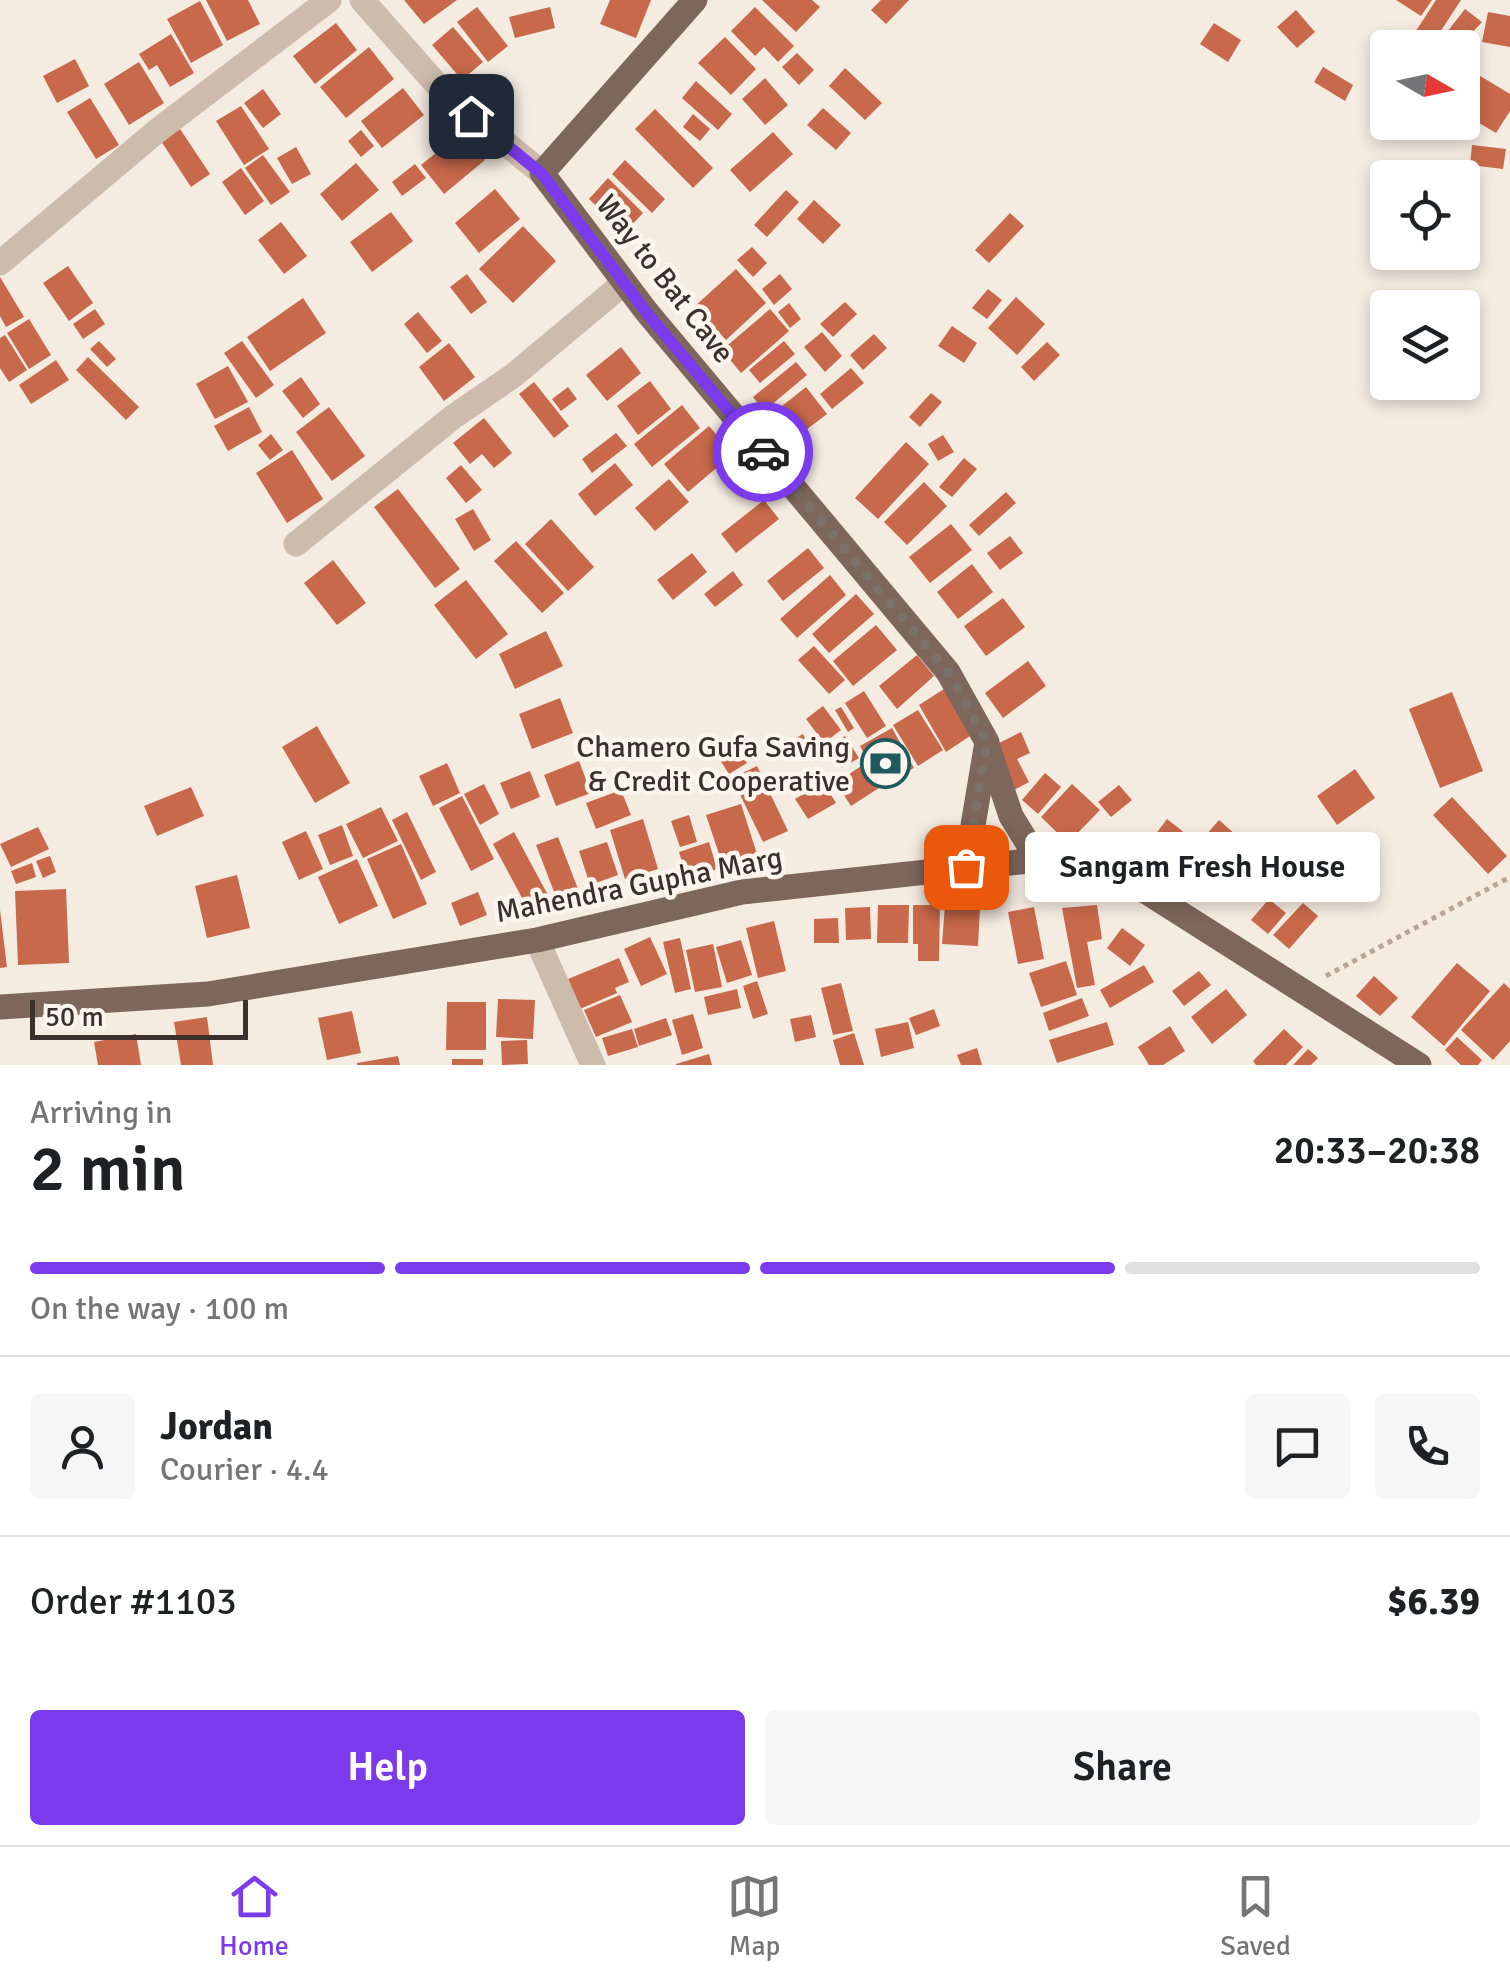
<!DOCTYPE html>
<html lang="en">
<head>
<meta charset="utf-8">
<style>
	body { margin:0; font-family:Signika,sans-serif; background:#f6f6f6; color:#202124; height:100vh; display:flex; flex-direction:column; font-size:38px; white-space:nowrap }
	* { box-sizing:border-box; margin:0 }
	p { font-size:32px; color:#757577 }
	.icon { flex:none; width:55px; height:55px; fill:none; stroke:currentColor; stroke-width:2; stroke-linecap:round; stroke-linejoin:round }
	.map { position:relative; height:1065px; overflow:hidden }
	.details { display:flex; flex-direction:column; background:#fff; flex:1 }
	.details>* { flex:none }
	.needle { width:65px; rotate:99deg }
	.fabs { position:absolute; left:1370px; top:30px; display:grid; gap:20px }
	.fabs a { display:grid; place-items:center; width:110px; height:110px; border-radius:10px; background:#fff; box-shadow:0 5px 15px #0003; font-size:50px }
	.scale { position:absolute; left:30px; bottom:25px; width:218px; box-sizing:border-box; padding-left:10px; border:5px solid #3b302b; border-top:0; font-size:28px; line-height:35px; white-space:nowrap; color:#3b302b; -webkit-text-stroke:8px #fbf5ee; paint-order:stroke }
	.pin { position:absolute; display:grid; place-items:center; width:85px; height:85px; color:#fff; margin:-42px; border-radius:20px; box-shadow:0 5px 15px #0006 }
	.courier { position:absolute; display:grid; place-items:center; width:100px; height:100px; margin:-50px; border:8px solid #7c3aed; border-radius:50%; background:#fff; color:#222; box-shadow:0 2px 12px #0007 }
	.bubble { position:absolute; height:70px; border-radius:10px; background:#fff; box-shadow:0 5px 15px #0003; font-size:32px; font-weight:600; line-height:70px; text-align:center }
	.headline em { font-style:normal; font-weight:600 }
	.headline div { display:flex; flex-direction:column-reverse }
	.headline { display:flex; align-items:center; justify-content:space-between; height:170px; padding:0 30px }
	h1 { font-size:65px; font-weight:600; line-height:75px }
	.bar { display:grid; grid-template-columns:repeat(4,1fr); gap:15px 10px; align-content:center; height:120px; padding:0 30px }
	.bar i { height:12px; border-radius:8px; background:#e0e0e0 }
	.bar .active { background:#7c3aed }
	.bar p { grid-column:span 4 }
	.line { display:flex; align-items:center; gap:25px; padding:0 30px; border-top:2px solid #e0e0e0 }
	.line div { flex:1 }
	.round { display:grid; place-items:center; flex:none; width:105px; height:105px; border-radius:10px; background:#f6f6f6 }
	.action { display:flex; gap:20px; margin-top:auto; padding:20px 30px }
	.action a { flex:1; height:115px; border-radius:10px; background:#7c3aed; color:#fff; font-size:40px; font-weight:600; line-height:115px; text-align:center }
	.action a+a { background:#f6f6f6; color:#202124 }
	.dock { display:flex; justify-content:space-around; align-items:center; height:140px; border-top:2px solid #e0e0e0; background:#fff; font-size:28px; color:#757577 }
	.dock a { display:grid; justify-items:center; gap:5px }
	.dock .active { color:#7c3aed }
	.map>svg:first-child { display:block }
	.building { fill:#c8694b }
	.lines { fill:none; stroke-linecap:round; stroke-linejoin:round }
	.path { stroke:#b9a596; stroke-width:5; stroke-dasharray:5 5; stroke-linecap:butt }
	.minor { stroke:#cdbbac; stroke-width:25 }
	.major { stroke:#7d675c; stroke-width:25 }
	.done { stroke:#7c716b; stroke-width:10; stroke-dasharray:0 18 }
	.route { stroke:#7c3aed; stroke-width:12 }
	.labels { text-anchor:middle; dominant-baseline:central; stroke-width:9; stroke-linejoin:round; paint-order:stroke }
	.street-label { font-size:30px; fill:#3b302b; stroke:#fbf5ee }
	.poi-label { font-size:30px; fill:#3b302b; stroke:#fbf5ee; text-anchor:end }
</style>
</head>
<body>
<div class="map">
<svg width="1510" height="1065" viewBox="0 0 1510 1065">
	<rect width="100%" height="100%" fill="#f4ebe1"/>
	<!-- building -->
	<g class="building">
		<path d="M206 0H248L260 24 227 41Z"/>
		<path d="M404 0H457L424 24Z"/>
		<path d="M610 0H651L636 38 600 24Z"/>
		<path d="M762 0H812L820 7 796 32Z"/>
		<path d="M881 0H909L886 24 871 10Z"/>
		<path d="M1396 0H1432L1421 16Z"/>
		<path d="M1436 0H1461L1431 46 1414 34Z"/>
		<path d="M200 1 223 45 191 63 167 19Z"/>
		<path d="M477 7 508 46 488 62 457 22Z"/>
		<path d="M550 7 555 28 515 38 509 17Z"/>
		<path d="M755 7 794 46 778 62 764 47 755 56 731 31Z"/>
		<path d="M1465 9 1482 22 1458 48 1444 36Z"/>
		<path d="M1296 10 1315 32 1297 48 1277 27Z"/>
		<path d="M1488 12 1510 16V47L1482 42Z"/>
		<path d="M336 23 357 50 315 84 293 56Z"/>
		<path d="M1214 23 1241 40 1228 62 1200 44Z"/>
		<path d="M453 27 483 62 462 80 432 45Z"/>
		<path d="M171 34 194 73 170 87 157 65 149 70 139 54Z"/>
		<path d="M725 37 756 69 731 95 698 63Z"/>
		<path d="M369 47 394 79 346 118 320 87Z"/>
		<path d="M797 53 814 70 799 85 782 67Z"/>
		<path d="M75 59 89 86 57 103 43 76Z"/>
		<path d="M139 62 164 103 129 125 104 84Z"/>
		<path d="M1462 65 1510 94V111L1496 133 1462 113Z"/>
		<path d="M1323 67 1353 85 1345 101 1314 82Z"/>
		<path d="M845 68 882 103 865 120 829 86Z"/>
		<path d="M765 78 788 105 765 125 742 99Z"/>
		<path d="M696 81 732 114 718 130 682 98Z"/>
		<path d="M403 88 424 115 382 148 361 121Z"/>
		<path d="M263 89 281 114 263 128 244 103Z"/>
		<path d="M90 98 119 145 96 159 67 112Z"/>
		<path d="M241 106 269 149 244 165 216 121Z"/>
		<path d="M823 108 851 133 836 150 807 125Z"/>
		<path d="M655 109 713 168 693 188 635 129Z"/>
		<path d="M693 114 710 129 700 141 683 127Z"/>
		<path d="M180 129 210 174 191 187 161 141Z"/>
		<path d="M361 130 374 146 361 157 348 141Z"/>
		<path d="M462 132 485 160 444 194 421 165Z"/>
		<path d="M773 132 793 154 750 192 730 170Z"/>
		<path d="M1472 145 1506 149 1503 169 1470 165Z"/>
		<path d="M296 147 311 174 292 184 277 158Z"/>
		<path d="M263 155 290 192 271 205 245 168Z"/>
		<path d="M625 160 665 199 652 213 612 174Z"/>
		<path d="M356 163 379 190 342 221 320 194Z"/>
		<path d="M415 164 426 178 402 196 392 182Z"/>
		<path d="M241 168 264 201 245 215 222 182Z"/>
		<path d="M608 178 643 213 624 233 589 199Z"/>
		<path d="M495 189 520 219 479 253 455 223Z"/>
		<path d="M786 190 799 202 767 237 754 225Z"/>
		<path d="M814 200 841 225 823 244 797 219Z"/>
		<path d="M391 212 413 241 372 272 350 242Z"/>
		<path d="M1010 213 1024 226 989 263 975 250Z"/>
		<path d="M281 222 307 256 284 274 258 240Z"/>
		<path d="M523 226 556 261 513 303 479 269Z"/>
		<path d="M752 247 767 263 753 277 737 260Z"/>
		<path d="M68 266 93 303 69 321 43 283Z"/>
		<path d="M736 269 766 303 726 340 695 306Z"/>
		<path d="M467 274 487 302 471 314 450 287Z"/>
		<path d="M780 274 792 289 774 305 762 289Z"/>
		<path d="M0 277 24 317 6 327 0 316Z"/>
		<path d="M988 289 1002 300 987 319 972 308Z"/>
		<path d="M1016 297 1045 324 1017 355 988 328Z"/>
		<path d="M303 298 326 333 270 371 247 337Z"/>
		<path d="M845 302 857 314 833 337 820 324Z"/>
		<path d="M789 303 801 319 790 328 778 312Z"/>
		<path d="M95 309 105 324 83 339 73 324Z"/>
		<path d="M770 309 789 331 741 373 722 350Z"/>
		<path d="M418 312 442 341 427 353 404 324Z"/>
		<path d="M29 319 51 355 29 369 7 333Z"/>
		<path d="M952 326 977 343 964 363 938 346Z"/>
		<path d="M822 332 842 356 825 372 804 347Z"/>
		<path d="M874 334 887 348 863 370 850 355Z"/>
		<path d="M5 335 27 370 9 382 0 368V338Z"/>
		<path d="M99 341 116 359 107 367 90 349Z"/>
		<path d="M242 341 274 385 256 398 224 353Z"/>
		<path d="M784 341 795 354 760 383 749 370Z"/>
		<path d="M1047 342 1060 355 1034 381 1021 367Z"/>
		<path d="M449 343 475 377 444 401 419 367Z"/>
		<path d="M621 347 641 373 607 401 586 375Z"/>
		<path d="M88 357 139 407 126 420 76 370Z"/>
		<path d="M56 360 69 380 31 404 19 385Z"/>
		<path d="M796 362 807 375 764 411 753 397Z"/>
		<path d="M228 366 248 402 215 419 196 384Z"/>
		<path d="M851 368 864 383 832 409 820 394Z"/>
		<path d="M301 377 320 404 303 418 282 391Z"/>
		<path d="M650 381 671 409 638 435 617 406Z"/>
		<path d="M534 382 569 426 554 438 519 394Z"/>
		<path d="M568 387 577 399 561 411 552 399Z"/>
		<path d="M806 387 827 414 802 433 782 406Z"/>
		<path d="M931 393 942 402 920 427 909 417Z"/>
		<path d="M682 405 700 428 652 467 634 444Z"/>
		<path d="M249 407 262 432 228 451 214 426Z"/>
		<path d="M329 407 365 456 332 481 296 432Z"/>
		<path d="M484 418 512 453 494 468 482 454 470 464 453 443Z"/>
		<path d="M709 426 733 454 688 492 664 464Z"/>
		<path d="M616 433 627 446 592 473 582 459Z"/>
		<path d="M271 434 283 450 270 460 258 445Z"/>
		<path d="M943 435 954 452 938 461 928 444Z"/>
		<path d="M906 442 929 464 878 519 855 498Z"/>
		<path d="M292 450 323 499 287 523 256 473Z"/>
		<path d="M964 458 977 469 952 497 939 487Z"/>
		<path d="M615 463 633 485 595 516 578 494Z"/>
		<path d="M461 465 482 490 466 503 446 478Z"/>
		<path d="M669 479 689 502 655 531 635 508Z"/>
		<path d="M924 482 947 506 907 545 884 522Z"/>
		<path d="M398 489 460 569 435 588 374 507Z"/>
		<path d="M1006 492 1016 503 979 536 969 525Z"/>
		<path d="M764 500 779 519 736 553 721 534Z"/>
		<path d="M473 509 491 540 474 551 455 519Z"/>
		<path d="M551 519 594 567 568 591 525 544Z"/>
		<path d="M951 524 972 550 930 583 909 557Z"/>
		<path d="M1010 536 1023 553 1000 570 987 553Z"/>
		<path d="M516 541 564 593 542 613 494 561Z"/>
		<path d="M808 548 824 568 783 601 767 581Z"/>
		<path d="M692 553 707 572 673 600 657 580Z"/>
		<path d="M333 560 366 603 337 625 304 583Z"/>
		<path d="M972 564 993 592 958 619 937 592Z"/>
		<path d="M733 571 743 585 715 607 704 594Z"/>
		<path d="M830 575 846 595 797 638 780 619Z"/>
		<path d="M466 580 508 634 476 659 434 605Z"/>
		<path d="M856 594 874 614 829 653 812 634Z"/>
		<path d="M1003 598 1025 627 986 656 964 626Z"/>
		<path d="M876 625 897 650 853 686 833 661Z"/>
		<path d="M546 631 563 666 515 689 499 654Z"/>
		<path d="M814 646 845 680 829 694 798 660Z"/>
		<path d="M917 655 934 676 897 709 879 686Z"/>
		<path d="M1028 661 1046 686 1003 718 985 693Z"/>
		<path d="M944 689 973 734 946 752 919 705Z"/>
		<path d="M864 691 886 726 867 738 845 703Z"/>
		<path d="M1452 692 1483 771 1440 788 1409 709Z"/>
		<path d="M560 698 573 733 532 749 519 714Z"/>
		<path d="M823 706 841 730 824 743 806 719Z"/>
		<path d="M841 707 854 728 848 732 835 710Z"/>
		<path d="M918 710 943 750 918 766 893 725Z"/>
		<path d="M317 726 350 783 315 803 282 747Z"/>
		<path d="M892 728 914 768 881 785 860 746Z"/>
		<path d="M1021 732 1030 753 1017 759 1029 782 1014 790 993 746Z"/>
		<path d="M803 734 808 745 794 753 789 742Z"/>
		<path d="M845 736 859 758 842 768 828 747Z"/>
		<path d="M730 737 747 763 729 774 713 749Z"/>
		<path d="M579 761 591 793 556 806 544 775Z"/>
		<path d="M447 763 460 793 433 806 419 776Z"/>
		<path d="M864 764 879 788 851 806 836 783Z"/>
		<path d="M757 766 788 831 763 842 732 778Z"/>
		<path d="M1355 769 1375 798 1337 825 1317 796Z"/>
		<path d="M530 771 540 797 511 809 500 783Z"/>
		<path d="M1045 773 1061 787 1038 814 1022 800Z"/>
		<path d="M823 782 836 803 808 819 795 799Z"/>
		<path d="M484 784 499 814 480 825 464 794Z"/>
		<path d="M1072 784 1100 810 1068 843 1041 817Z"/>
		<path d="M1119 785 1132 800 1111 817 1098 802Z"/>
		<path d="M191 787 204 816 157 836 144 806Z"/>
		<path d="M621 790 631 815 596 829 586 803Z"/>
		<path d="M462 796 494 859 471 871 439 808Z"/>
		<path d="M1452 797 1507 856 1488 874 1433 815Z"/>
		<path d="M741 804 757 854 723 866 706 815Z"/>
		<path d="M381 807 398 841 363 858 346 824Z"/>
		<path d="M407 812 436 872 421 880 392 820Z"/>
		<path d="M689 815 697 842 680 847 671 821Z"/>
		<path d="M643 819 658 869 625 879 610 830Z"/>
		<path d="M1167 819 1186 834 1173 850 1155 835Z"/>
		<path d="M1219 820 1245 843 1231 858 1206 835Z"/>
		<path d="M342 825 353 856 330 865 318 835Z"/>
		<path d="M38 827 49 849 11 867 0 844Z"/>
		<path d="M306 831 323 869 299 880 282 842Z"/>
		<path d="M514 832 549 897 528 909 493 844Z"/>
		<path d="M1147 833 1172 855 1155 875 1130 853Z"/>
		<path d="M558 837 578 889 556 897 536 845Z"/>
		<path d="M1261 840 1278 859 1250 883 1233 863Z"/>
		<path d="M607 842 618 875 590 885 579 851Z"/>
		<path d="M709 842 717 869 687 879 679 852Z"/>
		<path d="M1195 842 1210 857 1189 880 1173 865Z"/>
		<path d="M401 844 427 904 393 919 367 859Z"/>
		<path d="M1306 846 1324 865 1297 890 1279 871Z"/>
		<path d="M50 856 56 872 43 878 36 861Z"/>
		<path d="M1216 856 1235 874 1210 901 1191 884Z"/>
		<path d="M357 859 378 906 339 924 318 877Z"/>
		<path d="M32 863 36 877 16 884 11 871Z"/>
		<path d="M237 875 250 928 207 938 195 886Z"/>
		<path d="M66 889 69 963 18 965 15 891Z"/>
		<path d="M478 892 487 915 460 926 451 903Z"/>
		<path d="M1269 899 1286 913 1268 934 1251 920Z"/>
		<path d="M1303 903 1318 916 1289 949 1273 935Z"/>
		<path d="M878 905H909L908 943H877Z"/>
		<path d="M913 905H940L939 961H918V944H913Z"/>
		<path d="M945 905 980 908 978 946 942 944Z"/>
		<path d="M1097 905 1102 939 1087 942 1095 985 1077 988 1062 908Z"/>
		<path d="M870 907 871 939 846 940 845 908Z"/>
		<path d="M1034 907 1044 959 1018 964 1008 912Z"/>
		<path d="M0 910 7 967 0 968Z"/>
		<path d="M838 918 839 943H814V919Z"/>
		<path d="M774 921 786 971 758 978 746 928Z"/>
		<path d="M1122 928 1145 945 1130 966 1107 948Z"/>
		<path d="M650 937 667 974 641 986 624 949Z"/>
		<path d="M680 938 691 989 675 993 663 942Z"/>
		<path d="M741 940 752 975 727 983 716 947Z"/>
		<path d="M713 944 722 987 695 992 686 950Z"/>
		<path d="M619 958 629 982 615 988 617 993 580 1009 568 979Z"/>
		<path d="M1066 961 1077 995 1041 1007 1029 973Z"/>
		<path d="M1457 963 1490 991 1444 1046 1411 1017Z"/>
		<path d="M1144 965 1154 982 1110 1008 1100 990Z"/>
		<path d="M1199 971 1211 985 1184 1006 1172 991Z"/>
		<path d="M1374 976 1398 998 1380 1016 1356 996Z"/>
		<path d="M757 981 768 1014 753 1019 743 986Z"/>
		<path d="M841 983 853 1031 833 1035 821 988Z"/>
		<path d="M1504 983 1510 989V1041L1493 1060 1461 1030Z"/>
		<path d="M737 989 741 1008 708 1015 704 997Z"/>
		<path d="M1226 989 1247 1015 1212 1044 1191 1017Z"/>
		<path d="M620 995 632 1022 596 1037 584 1010Z"/>
		<path d="M1082 998 1089 1016 1049 1031 1043 1013Z"/>
		<path d="M498 999 535 1000 533 1039 496 1037Z"/>
		<path d="M447 1002H486V1050H446Z"/>
		<path d="M934 1009 940 1026 916 1035 909 1018Z"/>
		<path d="M352 1011 361 1053 327 1060 318 1018Z"/>
		<path d="M693 1014 703 1048 682 1055 672 1020Z"/>
		<path d="M811 1015 816 1037 795 1042 790 1019Z"/>
		<path d="M207 1017 213 1065H181L174 1022Z"/>
		<path d="M666 1018 672 1035 639 1046 634 1029Z"/>
		<path d="M908 1022 914 1048 881 1057 875 1029Z"/>
		<path d="M1107 1022 1114 1045 1057 1063 1049 1040Z"/>
		<path d="M1170 1026 1185 1051 1163 1065H1149L1138 1047Z"/>
		<path d="M632 1029 638 1047 608 1056 602 1038Z"/>
		<path d="M1284 1029 1303 1047 1286 1065H1256L1253 1061Z"/>
		<path d="M854 1033 864 1065H840L833 1040Z"/>
		<path d="M136 1034 141 1065H98L94 1042Z"/>
		<path d="M1457 1037 1482 1060 1478 1065H1461L1445 1050Z"/>
		<path d="M527 1040 528 1064 502 1065 501 1041Z"/>
		<path d="M977 1048 982 1065H961L957 1055Z"/>
		<path d="M1308 1049 1318 1058 1311 1065H1293Z"/>
		<path d="M709 1054 712 1065H676V1064Z"/>
		<path d="M398 1056 400 1065H357V1063Z"/>
		<rect x="452" y="1059" width="31" height="6"/>
	</g>
	<g class="lines">
		<!-- path -->
		<path class="path" d="M1326 976 1510 877"/>
		<!-- minor -->
		<g class="minor">
			<path d="M362 0 447 96 542 173"/>
			<path d="M0 263 157 131 329 0"/>
			<path d="M296 544 453 417 514 375 624 283"/>
			<path d="M537 940 593 1065"/>
		</g>
		<!-- major -->
		<g class="major">
			<path d="M695 0 542 173 646 311 948 672 987 742 966 867"/>
			<path d="M988 747 1011 816 1038 860"/>
			<path d="M0 1007 208 994 537 940 742 892 1038 860 1145 891 1419 1065"/>
		</g>
	</g>
	<g class="lines">
		<!-- done -->
		<path class="done" d="M763 452 948 672 987 742 966 867"/>
		<!-- route -->
		<path class="route" d="M471 116 542 174 646 312 763 452"/>
	</g>
	<!-- icons -->
	<defs>
		<symbol id="bank-ring" viewBox="-11 -11 22 22"><circle r="9.5" fill="#fbf5ee" stroke="#1f5a5e" stroke-width="1.5"/><path d="M-6-4H6V4H-6ZM0-2.3a2.3 2.3 0 1 0 0 4.6a2.3 2.3 0 1 0 0-4.6Z" fill="#1f5a5e"/></symbol>
	</defs>
	<g fill-rule="evenodd">
		<use href="#bank-ring" x="858" y="736" width="55" height="55"/>
	</g>
	<g class="labels">
		<!-- street labels -->
		<g class="street-label">
			<text transform="translate(665 279) rotate(52)">Way to Bat Cave</text>
			<text transform="translate(639 885) rotate(-11)">Mahendra Gupha Marg</text>
		</g>
		<!-- poi labels -->
		<g class="poi-label">
			<text x="850" y="747">Chamero Gufa Saving<tspan x="850" dy="34">&amp; Credit Cooperative</tspan></text>
		</g>
	</g>
</svg>
<div class="fabs">
<a><svg class="needle" viewBox="-14 -14 28 28"><path d="M0-13l5 13h-10z" fill="#e53935"/><path d="M0 13l5-13h-10z" fill="#757577"/></svg></a>
<a><svg class="icon" aria-label="locate" viewBox="0 0 24 24"><circle cx="12" cy="12" r="6"/><path d="M12 2v4M12 18v4M2 12h4M18 12h4"/></svg></a>
<a><svg class="icon" aria-label="layers" viewBox="0 0 24 24"><path d="M12 4l9 5-9 5-9-5zM3 14l9 5 9-5"/></svg></a>
</div>
<div class="scale">50 m</div>
<div class="pin" style="left:966px;top:867px;background:#ea580c"><svg class="icon" aria-label="bag" viewBox="0 0 24 24"><path d="M5 8h14l-1 12H6zM9 8a3 3 0 0 1 6 0"/></svg></div>
<div class="pin" style="left:471px;top:116px;background:#1f2937"><svg class="icon" aria-label="home" viewBox="0 0 24 24"><path d="M3 11l9-7 9 7M6 9v11h12V9"/></svg></div>
<div class="courier" style="left:763px;top:452px"><svg class="icon" aria-label="car" viewBox="0 0 24 24"><path d="M5 17H2v-5l4-1 3-4h7l3 4 3 1v5h-3M9 17h6M6 11h13"/><circle cx="7" cy="17" r="2"/><circle cx="17" cy="17" r="2"/></svg></div>
<div class="bubble" style="left:1025px;top:832px;width:355px">Sangam Fresh House</div>
</div>
<section class="details">
<div class="headline"><div><h1>2 min</h1><p>Arriving in</p></div><em>20:33–20:38</em></div>
<div class="bar"><i class="active"></i><i class="active"></i><i class="active"></i><i></i><p>On the way · 100 m</p></div>
<div class="line" style="height:180px"><a class="round"><svg class="icon" aria-label="person" viewBox="0 0 24 24"><circle cx="12" cy="8" r="4"/><path d="M4 21q1-7 8-7t8 7"/></svg></a><div><b>Jordan</b><p>Courier · 4.4</p></div><a class="round"><svg class="icon" aria-label="chat" viewBox="0 0 24 24"><path d="M4 5h16v11H9l-5 4z"/></svg></a><a class="round"><svg class="icon" aria-label="phone" viewBox="0 0 24 24"><path d="M5 4h4l2 5-3 2q2 4 5 5l2-3 5 2v4C11 20 4 13 5 4z"/></svg></a></div>
<div class="line" style="height:130px"><div>Order #1103</div><b>$6.39</b></div>
<div class="action"><a>Help</a><a>Share</a></div>
</section>
<nav class="dock">
<a class="active"><svg class="icon" aria-label="home" viewBox="0 0 24 24"><path d="M3 11l9-7 9 7M6 9v11h12V9"/></svg>Home</a>
<a><svg class="icon" aria-label="map" viewBox="0 0 24 24"><path d="M3 6l6-2 6 2 6-2v14l-6 2-6-2-6 2zM9 4v14M15 6v14"/></svg>Map</a>
<a><svg class="icon" aria-label="saved" viewBox="0 0 24 24"><path d="M7 4h10v16l-5-4-5 4z"/></svg>Saved</a>
</nav>
</body>
</html>
